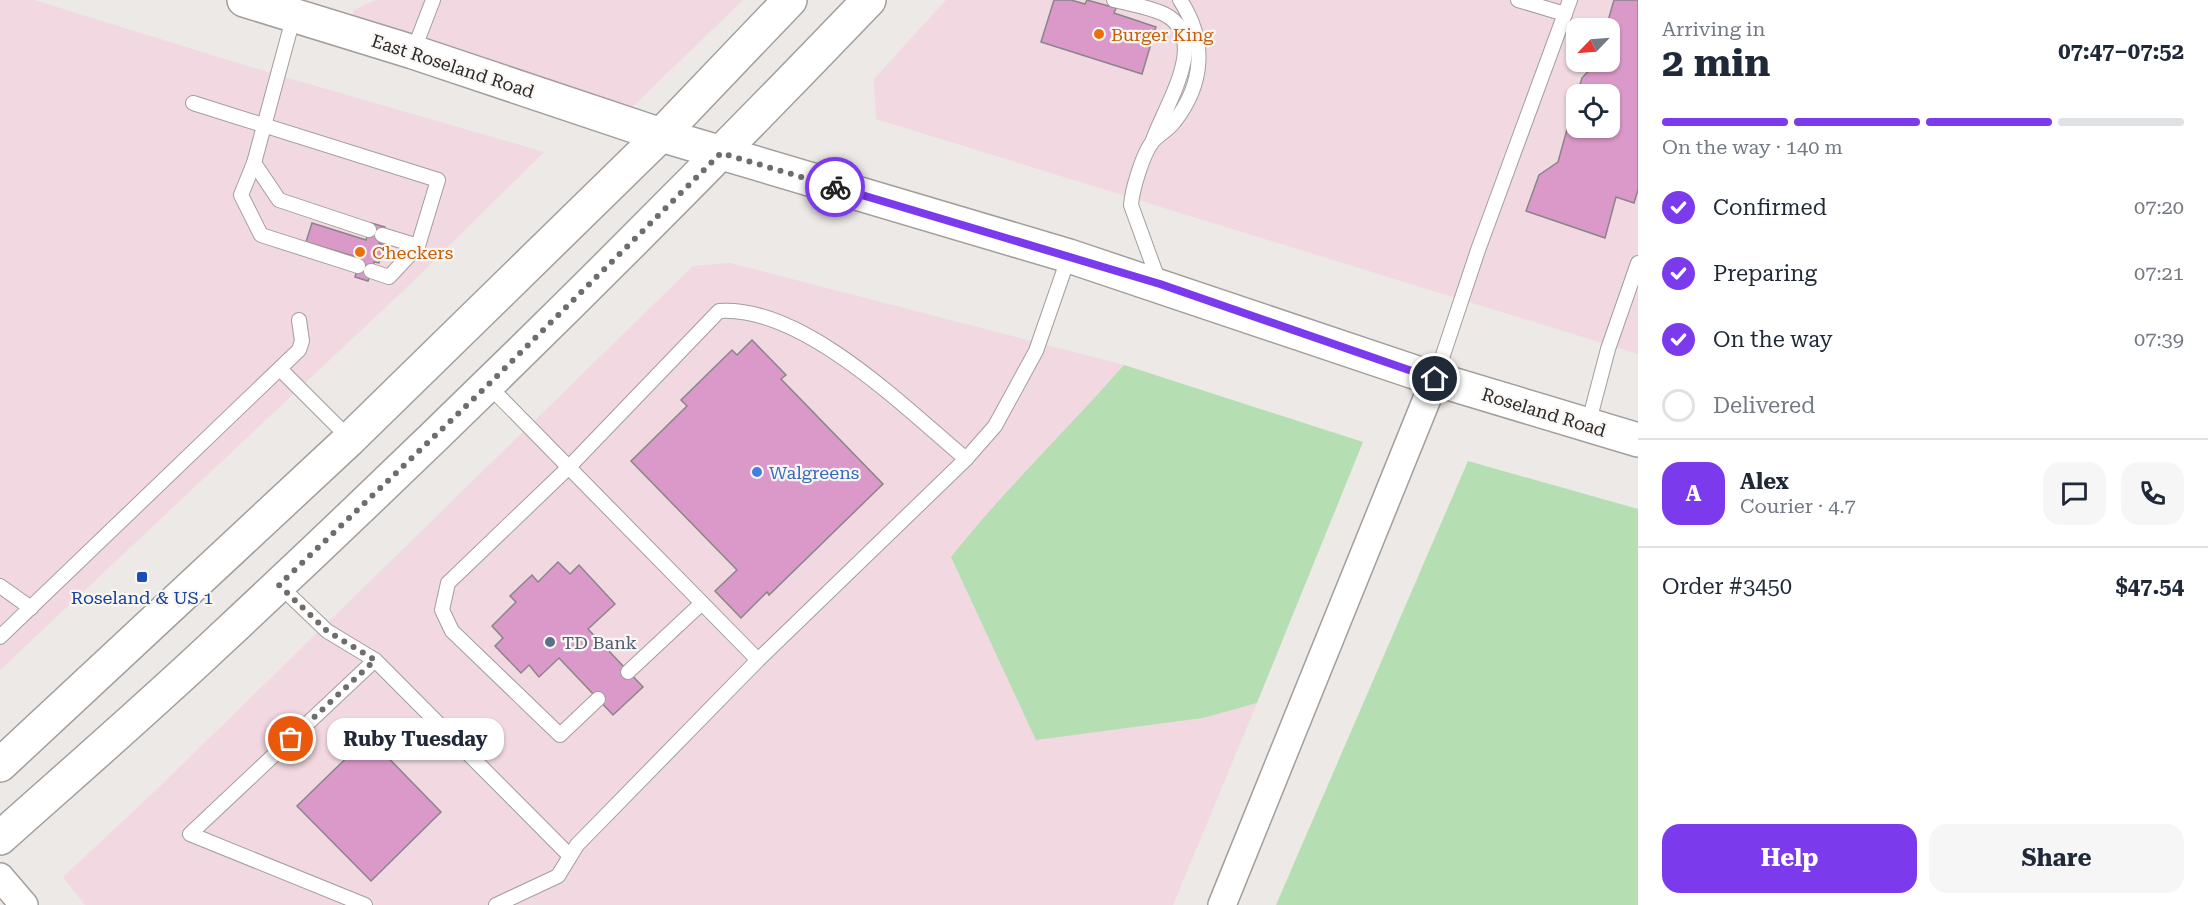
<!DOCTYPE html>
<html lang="en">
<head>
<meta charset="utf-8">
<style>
	body { margin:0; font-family:"Roboto Serif",serif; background:#f6f6f7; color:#1f2937; height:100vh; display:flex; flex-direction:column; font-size:22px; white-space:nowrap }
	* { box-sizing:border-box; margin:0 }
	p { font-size:20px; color:#747a83 }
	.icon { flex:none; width:33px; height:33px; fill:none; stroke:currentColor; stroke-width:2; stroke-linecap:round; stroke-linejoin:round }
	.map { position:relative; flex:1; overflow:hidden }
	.panel { display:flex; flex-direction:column; background:#fff; width:570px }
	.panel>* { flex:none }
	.needle { width:39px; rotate:245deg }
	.buttons { position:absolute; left:1566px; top:18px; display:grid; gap:12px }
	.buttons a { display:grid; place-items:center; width:54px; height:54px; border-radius:12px; background:#fff; box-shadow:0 2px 4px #0004; font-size:30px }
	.pin { position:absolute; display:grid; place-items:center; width:51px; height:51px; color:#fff; margin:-26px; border:3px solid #fff; border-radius:50%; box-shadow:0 2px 6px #0007 }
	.courier { position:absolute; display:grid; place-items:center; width:60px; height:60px; margin:-30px; border:4px solid #7c3aed; border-radius:50%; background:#fff; color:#222; box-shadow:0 2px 8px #0007 }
	.bubble { position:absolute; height:42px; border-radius:18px; background:#fff; box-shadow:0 2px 4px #0004; font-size:20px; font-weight:700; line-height:42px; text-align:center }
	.headline em { font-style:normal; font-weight:700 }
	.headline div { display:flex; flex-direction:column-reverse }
	.headline { display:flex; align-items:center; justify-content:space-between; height:102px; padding:0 24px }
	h1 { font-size:39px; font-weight:700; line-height:45px }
	.bar { display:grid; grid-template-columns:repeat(4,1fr); gap:9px 6px; align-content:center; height:72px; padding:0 24px }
	.bar i { height:8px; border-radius:4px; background:#e0e1e3 }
	.bar .current { background:#7c3aed }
	.bar p { grid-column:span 4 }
	.line { display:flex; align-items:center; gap:15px; padding:0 24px; border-top:2px solid #e0e1e3 }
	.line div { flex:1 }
	.round { display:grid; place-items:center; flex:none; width:63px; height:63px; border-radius:18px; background:#f6f6f7 }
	ol { padding:0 24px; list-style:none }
	li { display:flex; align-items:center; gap:18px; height:66px }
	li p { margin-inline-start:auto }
	li .icon { padding:6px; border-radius:50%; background:#7c3aed; color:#fff; stroke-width:4 }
	li:last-child { color:#747a83 }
	li i { width:33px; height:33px; border:3px solid #e0e1e3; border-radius:50% }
	.button { display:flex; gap:12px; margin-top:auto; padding:12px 24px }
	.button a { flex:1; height:69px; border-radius:18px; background:#7c3aed; color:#fff; font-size:24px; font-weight:700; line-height:69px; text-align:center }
	.button a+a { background:#f6f6f7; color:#1f2937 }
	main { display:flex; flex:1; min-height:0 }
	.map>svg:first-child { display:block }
	.commercial { fill:#f1d8e1; fill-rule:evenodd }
	.green { fill:#b5deb2 }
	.building { fill:#db99c9; stroke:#898588; stroke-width:1.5 }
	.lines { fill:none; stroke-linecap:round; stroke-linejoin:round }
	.lane-casing { stroke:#a29e9b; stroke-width:16 }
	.street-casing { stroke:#a29e9b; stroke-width:30 }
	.secondary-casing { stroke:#a29e9b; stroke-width:36 }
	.primary-casing { stroke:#a29e9b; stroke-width:36 }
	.lane { stroke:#fff; stroke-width:14 }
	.street { stroke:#fff; stroke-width:27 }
	.secondary { stroke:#fff; stroke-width:33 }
	.primary { stroke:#fff; stroke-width:33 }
	.done { stroke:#6f6d6b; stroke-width:6; stroke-dasharray:0 10.8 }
	.route { stroke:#7c3aed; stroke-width:8 }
	.food-dot { fill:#e8710a; stroke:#faf6f3; stroke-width:2 }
	.shop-dot { fill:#3f7fe0; stroke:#faf6f3; stroke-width:2 }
	.transit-dot { fill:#1a4fb4; stroke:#faf6f3; stroke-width:2 }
	.service-dot { fill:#5c6f8a; stroke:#faf6f3; stroke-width:2 }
	.labels { text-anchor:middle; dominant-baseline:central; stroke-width:4.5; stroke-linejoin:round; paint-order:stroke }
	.food-label { font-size:18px; fill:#c56008; stroke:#faf6f3; text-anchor:start }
	.street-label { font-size:18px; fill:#2b2a29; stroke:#faf6f3 }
	.shop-label { font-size:18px; fill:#366cbe; stroke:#faf6f3; text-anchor:start }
	.transit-label { font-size:18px; fill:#164399; stroke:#faf6f3 }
	.service-label { font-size:18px; fill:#4e5e75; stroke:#faf6f3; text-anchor:start }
</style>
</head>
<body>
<main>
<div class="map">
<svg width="1638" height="905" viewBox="0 0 1638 905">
	<rect width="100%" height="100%" fill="#ece9e6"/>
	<!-- commercial -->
	<g class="commercial">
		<path d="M0 0H34L254 68 544 152 404 290 0 670Z"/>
		<path d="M376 0H743L631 108 352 16 354 10Z"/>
		<path d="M946 0H1638V354L876 119 874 79ZM1576 28H1610V62H1576ZM1576 94H1610V128H1576Z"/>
		<path d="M730 263 1124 365 1065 432 1036 740 1203 718 1257 703 1173 905H85L63 877 152 794 693 266Z"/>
	</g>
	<!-- green -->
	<g class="green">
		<path d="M1124 365 1363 442 1257 703 1203 718 1036 740 951 557C1005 489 1067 430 1124 365Z"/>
		<path d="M1468 461 1638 509V905H1276Z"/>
	</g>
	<!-- building -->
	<g class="building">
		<path d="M1054 0H1071L1085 4 1087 0 1116 8 1114 13 1156 27 1142 74 1041 42Z"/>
		<path d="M1614 0H1638V190L1634 203 1616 197 1605 238 1526 211 1539 175 1558 162 1576 97V128H1610V94H1577L1582 78 1597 62H1610V28H1606Z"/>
		<path d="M312 223 366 240 371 223 385 227 379 243 384 245 379 263 374 262 368 281 355 277 360 258 306 242Z"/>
		<path d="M752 340 786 375 781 379 883 484 769 595 767 592 741 618 715 591 737 570 631 461 687 406 681 400 732 350 737 355Z"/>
		<path d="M558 562 570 574 579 565 615 604 588 629 643 687 613 715 559 658 539 677 529 665 521 673 495 646 503 638 492 626 516 602 510 596 532 575 538 582Z"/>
		<path d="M368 737 441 812 371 881 297 806Z"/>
	</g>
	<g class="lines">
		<defs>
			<g id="lane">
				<path d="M1114 0C1130 4 1149 7 1164 14 1212 38 1164 107 1153 140"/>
				<path d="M1518 0 1565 14"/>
				<path d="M294 15 254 163 241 195 261 235 358 266"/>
				<path d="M413 52 433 0"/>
				<path d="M193 103 438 180 418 246 389 277 371 271"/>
				<path d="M254 163 279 200 369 230"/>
				<path d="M382 235 418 246"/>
				<path d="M1159 282 1131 205C1132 190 1143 153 1153 141 1159 134 1168 130 1174 122 1204 84 1207 41 1180 0"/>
				<path d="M280 369 350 439"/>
				<path d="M1435 379 1478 250 1570 0"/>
				<path d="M488 385 758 660"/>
				<path d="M1588 425 1608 349 1638 263"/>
				<path d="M279 585 327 631 375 660 570 856"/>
				<path d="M0 586 31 608"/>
				<path d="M0 637 299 350 302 341 299 320"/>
				<path d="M628 672 702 603"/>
				<path d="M598 699 560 735 452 631 442 610 448 583 569 467 719 311C803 305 905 408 966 459"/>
				<path d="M365 905 190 834 375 660"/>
				<path d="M496 905 558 876 577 845 758 660 966 459 995 426 1036 351 1069 256"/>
			</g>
			<g id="street">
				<path d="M0 877 24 905"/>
				<path d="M1222 905 1435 379"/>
			</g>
			<path id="secondary" d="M244 0 413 52 661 135 1069 256 1435 379 1638 440"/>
			<g id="primary">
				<path d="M0 765 350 439 661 135 790 0"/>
				<path d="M0 838C74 772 149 707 221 639 443 432 659 219 869 0"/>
			</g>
		</defs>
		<!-- lane casing -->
		<use href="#lane" class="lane-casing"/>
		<!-- street casing -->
		<use href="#street" class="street-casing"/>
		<!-- secondary casing -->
		<use href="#secondary" class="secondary-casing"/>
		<!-- primary casing -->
		<use href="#primary" class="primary-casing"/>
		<!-- lane -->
		<use href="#lane" class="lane"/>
		<!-- street -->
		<use href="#street" class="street"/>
		<!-- secondary -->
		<use href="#secondary" class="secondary"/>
		<!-- primary -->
		<use href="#primary" class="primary"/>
	</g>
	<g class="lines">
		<!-- done -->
		<path class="done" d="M291 739 375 660 327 631 279 585 488 385 721 153 835 187"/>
		<!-- route -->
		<path class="route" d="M835 187 1160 284 1435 379"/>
	</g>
	<!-- markers -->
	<g class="food-dot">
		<circle cx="1099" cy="34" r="6"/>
		<circle cx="360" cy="252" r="6"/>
	</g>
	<circle class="shop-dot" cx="757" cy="472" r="6"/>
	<rect class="transit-dot" x="136" y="571" width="12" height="12" rx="3"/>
	<circle class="service-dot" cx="550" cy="642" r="6"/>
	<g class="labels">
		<!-- food labels -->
		<g class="food-label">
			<text x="1111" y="34">Burger King</text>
			<text x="372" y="252">Checkers</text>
		</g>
		<!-- street labels -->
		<g class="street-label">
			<text transform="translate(453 66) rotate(18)">East Roseland Road</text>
			<text transform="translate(1544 412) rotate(17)">Roseland Road</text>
		</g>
		<!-- shop labels -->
		<g class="shop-label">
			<text x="769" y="472">Walgreens</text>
		</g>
		<!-- transit labels -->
		<g class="transit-label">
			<text x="142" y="597">Roseland &amp; US 1</text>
		</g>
		<!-- service labels -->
		<g class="service-label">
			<text x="562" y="642">TD Bank</text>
		</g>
	</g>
</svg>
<div class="buttons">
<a><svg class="needle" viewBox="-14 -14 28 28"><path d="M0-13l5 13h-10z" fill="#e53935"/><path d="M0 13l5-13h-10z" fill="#747a83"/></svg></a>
<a><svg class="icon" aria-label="locate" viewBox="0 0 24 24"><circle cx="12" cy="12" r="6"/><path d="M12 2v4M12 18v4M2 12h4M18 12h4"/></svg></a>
</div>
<div class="pin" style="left:291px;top:739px;background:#ea580c"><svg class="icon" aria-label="bag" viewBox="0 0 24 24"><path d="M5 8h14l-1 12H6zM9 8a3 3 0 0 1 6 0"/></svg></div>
<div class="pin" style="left:1435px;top:379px;background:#1f2937"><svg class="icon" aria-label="home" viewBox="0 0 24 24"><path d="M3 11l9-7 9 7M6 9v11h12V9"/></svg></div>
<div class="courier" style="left:835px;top:187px"><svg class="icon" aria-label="bike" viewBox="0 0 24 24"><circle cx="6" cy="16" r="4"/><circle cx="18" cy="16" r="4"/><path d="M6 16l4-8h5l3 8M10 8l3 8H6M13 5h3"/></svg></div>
<div class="bubble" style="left:327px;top:718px;width:177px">Ruby Tuesday</div>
</div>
<section class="panel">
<div class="headline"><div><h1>2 min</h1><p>Arriving in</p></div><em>07:47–07:52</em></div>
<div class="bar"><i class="current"></i><i class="current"></i><i class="current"></i><i></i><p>On the way · 140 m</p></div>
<ol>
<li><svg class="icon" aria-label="check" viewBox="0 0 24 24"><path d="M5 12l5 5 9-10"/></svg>Confirmed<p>07:20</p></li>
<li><svg class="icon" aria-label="check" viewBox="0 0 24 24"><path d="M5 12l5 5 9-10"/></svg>Preparing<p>07:21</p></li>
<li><svg class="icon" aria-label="check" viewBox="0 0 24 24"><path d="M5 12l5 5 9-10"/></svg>On the way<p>07:39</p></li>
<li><i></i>Delivered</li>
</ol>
<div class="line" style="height:108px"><b class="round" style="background:#7c3aed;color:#fff">A</b><div><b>Alex</b><p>Courier · 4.7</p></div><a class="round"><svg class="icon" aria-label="chat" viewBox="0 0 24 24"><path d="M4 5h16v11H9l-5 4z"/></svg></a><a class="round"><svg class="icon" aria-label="phone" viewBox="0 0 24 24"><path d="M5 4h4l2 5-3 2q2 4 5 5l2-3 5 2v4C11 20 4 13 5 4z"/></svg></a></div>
<div class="line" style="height:78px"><div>Order #3450</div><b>$47.54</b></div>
<div class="button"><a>Help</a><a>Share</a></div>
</section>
</main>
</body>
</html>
